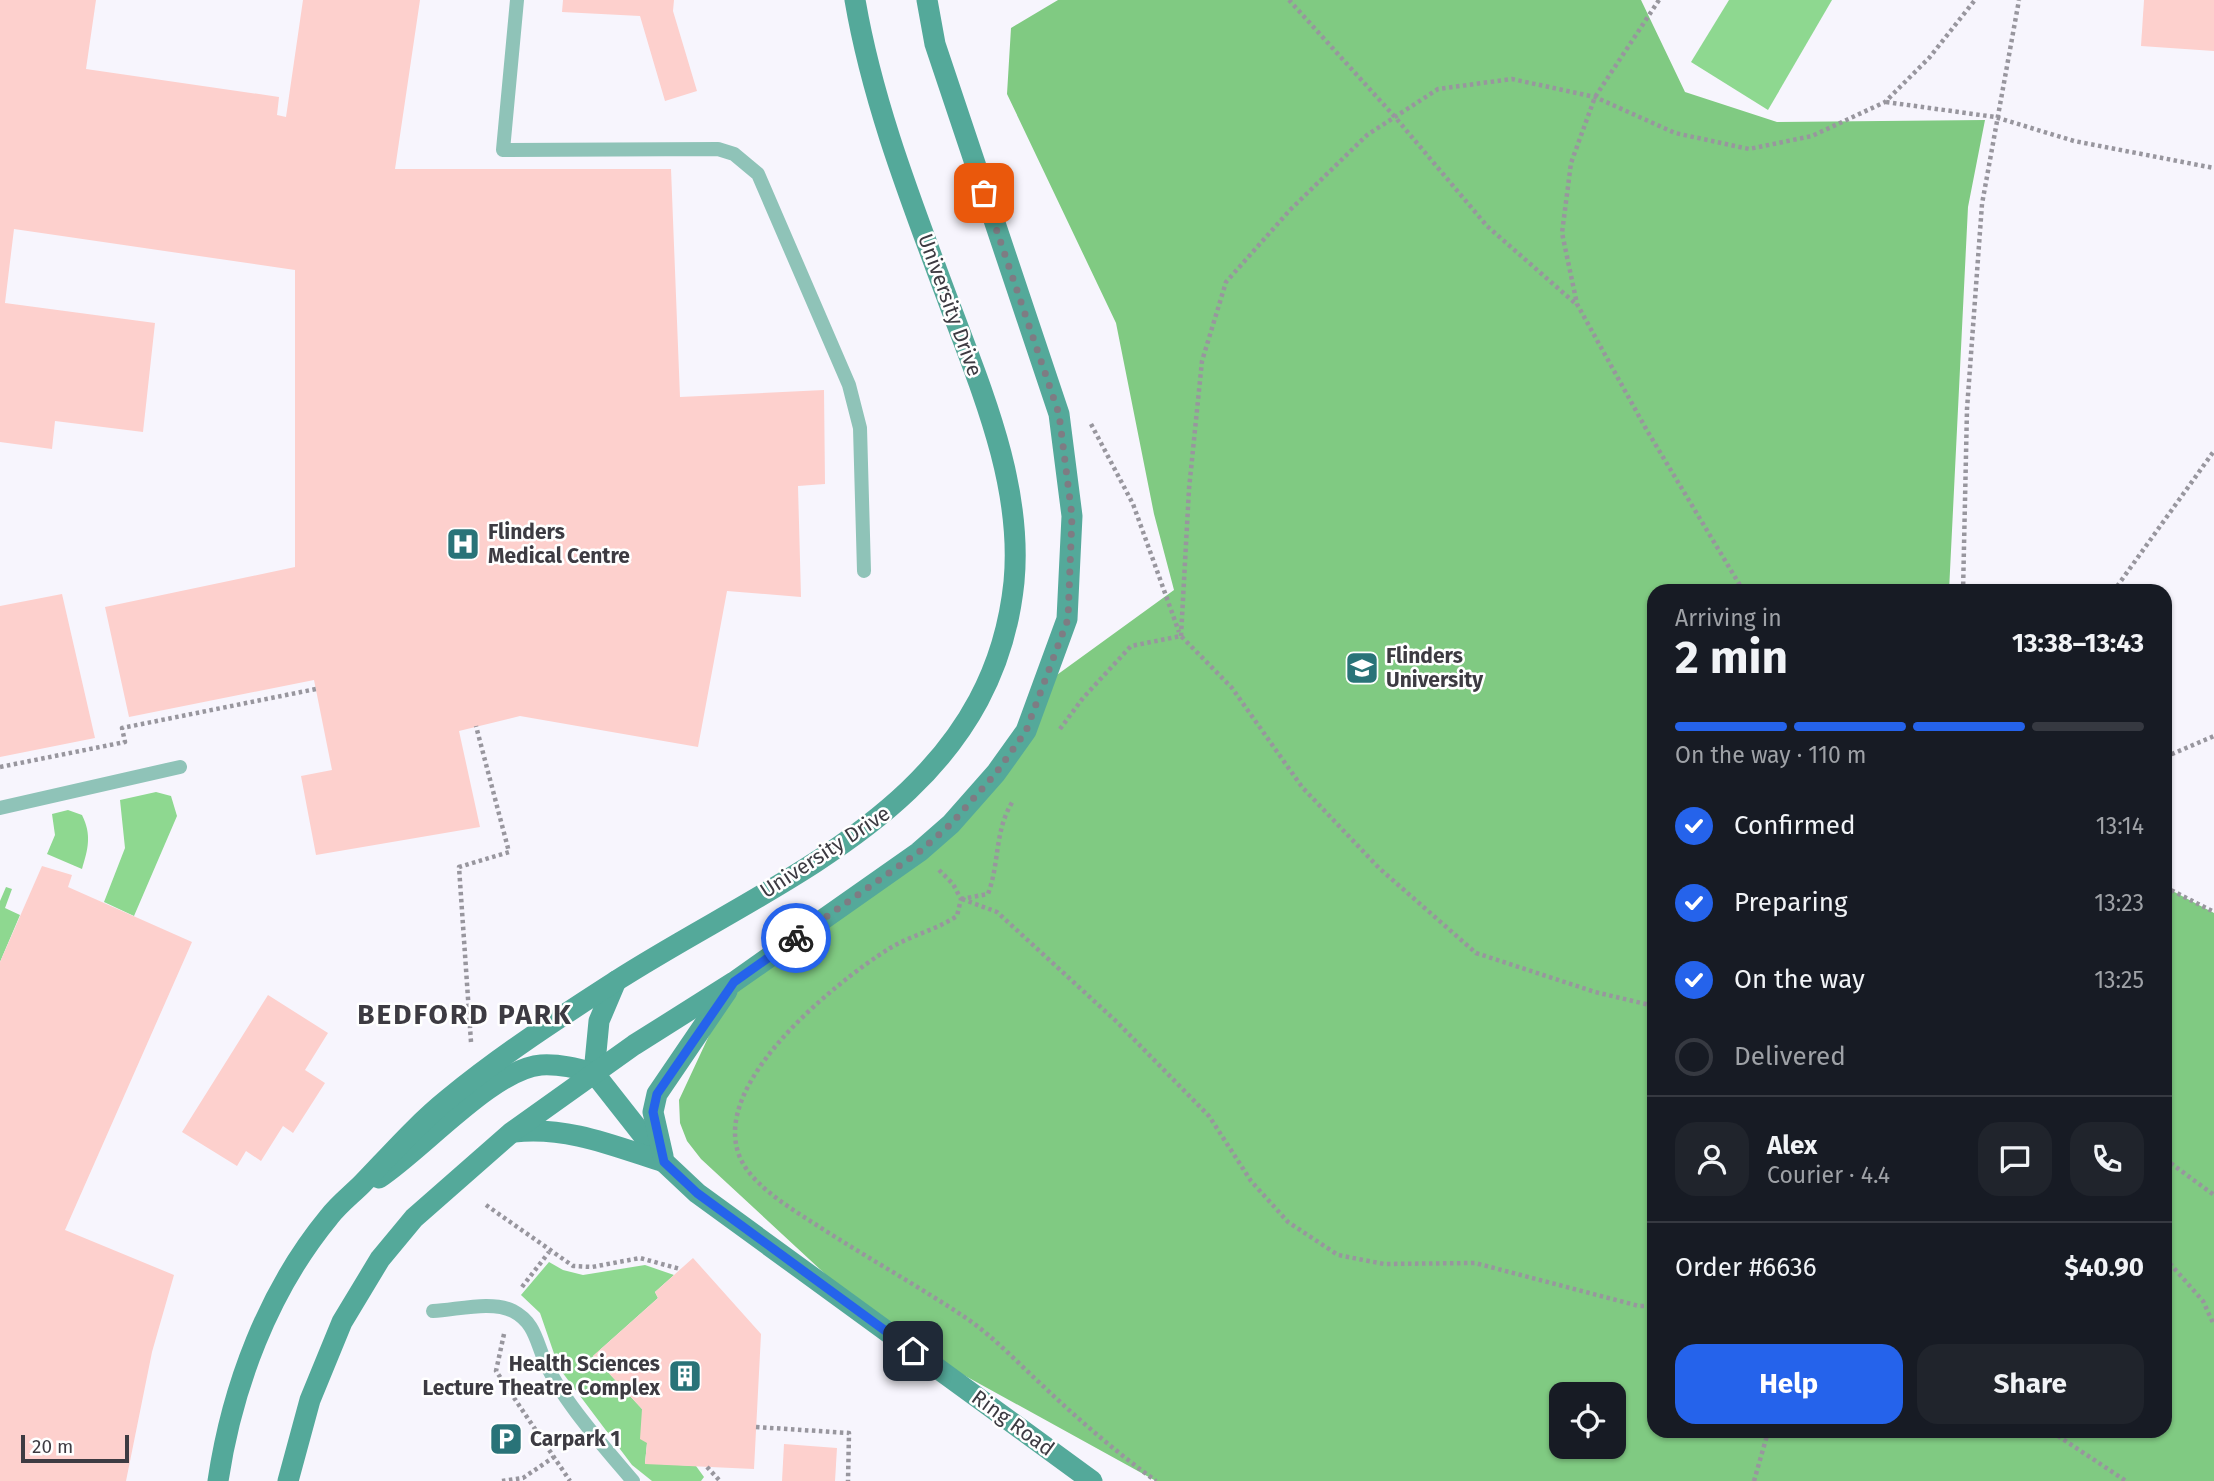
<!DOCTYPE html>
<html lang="en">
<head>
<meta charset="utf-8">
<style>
	body { margin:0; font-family:"Fira Sans",sans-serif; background:#20242c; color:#f1f3f6; height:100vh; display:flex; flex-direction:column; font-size:26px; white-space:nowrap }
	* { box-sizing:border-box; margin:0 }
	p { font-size:23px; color:#9ea1a6 }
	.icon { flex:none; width:38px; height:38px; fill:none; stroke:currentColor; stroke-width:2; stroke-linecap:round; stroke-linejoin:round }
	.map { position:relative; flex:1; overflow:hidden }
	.drawer { position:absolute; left:1647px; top:584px; width:525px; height:854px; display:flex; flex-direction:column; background:#171b24; border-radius:21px; box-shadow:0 2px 5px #0004 }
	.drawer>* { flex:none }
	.fabs { position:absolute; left:1549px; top:1382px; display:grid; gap:14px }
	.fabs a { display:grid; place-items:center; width:77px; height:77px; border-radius:14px; background:#171b24; box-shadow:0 2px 5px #0004; font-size:35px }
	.scale { position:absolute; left:21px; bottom:18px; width:108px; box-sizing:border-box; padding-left:7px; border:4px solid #3d3b42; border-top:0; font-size:19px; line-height:24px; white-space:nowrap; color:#3d3b42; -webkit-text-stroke:5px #fff; paint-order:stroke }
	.pin { position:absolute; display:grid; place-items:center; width:60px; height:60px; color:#fff; margin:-30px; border-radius:14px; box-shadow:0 4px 10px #0006 }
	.courier { position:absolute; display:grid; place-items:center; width:70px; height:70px; margin:-35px; border:5px solid #2563eb; border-radius:50%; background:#fff; color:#222; box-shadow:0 2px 9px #0007 }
	.headline em { font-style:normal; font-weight:700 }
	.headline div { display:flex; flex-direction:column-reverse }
	.headline { display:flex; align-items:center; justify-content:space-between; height:119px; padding:0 28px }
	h1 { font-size:46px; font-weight:700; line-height:52px }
	.bar { display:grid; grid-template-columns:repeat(4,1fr); gap:10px 7px; align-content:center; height:84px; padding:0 28px }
	.bar i { height:9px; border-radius:5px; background:#363941 }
	.bar .on { background:#2563eb }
	.bar p { grid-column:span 4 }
	.line { display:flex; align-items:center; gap:18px; padding:0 28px; border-top:2px solid #363941 }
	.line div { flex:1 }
	.round { display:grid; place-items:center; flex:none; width:74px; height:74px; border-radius:21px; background:#20242c }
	ol { padding:0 28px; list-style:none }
	li { display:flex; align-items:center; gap:21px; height:77px }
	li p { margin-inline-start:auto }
	li .icon { padding:7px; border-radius:50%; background:#2563eb; color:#fff; stroke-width:4 }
	li:last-child { color:#9ea1a6 }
	li i { width:38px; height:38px; border:4px solid #363941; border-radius:50% }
	.cta { display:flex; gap:14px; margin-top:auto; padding:14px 28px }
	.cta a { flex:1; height:80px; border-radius:21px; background:#2563eb; color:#fff; font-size:28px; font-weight:700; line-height:80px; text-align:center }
	.cta a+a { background:#20242c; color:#f1f3f6 }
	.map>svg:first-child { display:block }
	.green { fill:#8ed890 }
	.forest { fill:#80ca82; fill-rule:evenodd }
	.building { fill:#fdd0cd }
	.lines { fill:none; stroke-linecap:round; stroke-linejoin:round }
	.path { stroke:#98969e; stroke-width:4.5; stroke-dasharray:3.5 3.5; stroke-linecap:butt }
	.lane { stroke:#8fc3b8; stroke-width:14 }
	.secondary { stroke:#54a99a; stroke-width:21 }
	.done { stroke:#7e7c83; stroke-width:7; stroke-dasharray:0 12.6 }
	.route { stroke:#2563eb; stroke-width:9 }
	.labels { text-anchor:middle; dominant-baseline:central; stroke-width:5; stroke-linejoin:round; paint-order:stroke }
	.street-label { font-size:21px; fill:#3d3b42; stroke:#fff }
	.poi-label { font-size:21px; font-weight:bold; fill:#3d3b42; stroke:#fff; text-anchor:start }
	.district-label { font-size:28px; font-weight:bold; letter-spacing:2px; fill:#3d3b42; stroke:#fff }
</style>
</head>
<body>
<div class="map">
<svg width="2214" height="1481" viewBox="0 0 2214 1481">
	<rect width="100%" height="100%" fill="#f7f5fd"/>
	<!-- green -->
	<g class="green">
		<path d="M1729 0H1832L1768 110 1691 62Z"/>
		<path d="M156 792 171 796 177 816 134 916 104 902 125 848 120 800Z"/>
		<path d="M68 810 82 815C92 835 88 849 82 869L47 854 55 835 52 814Z"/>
		<path d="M6 887 12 889 5 908 20 915 0 962V901Z"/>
		<path d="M549 1262 563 1270 583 1275 645 1265 674 1275 655 1292 658 1298 593 1356 642 1409 647 1443 645 1463 696 1466 704 1477 701 1481H652L632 1465 559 1368 540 1313 521 1295Z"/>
	</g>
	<!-- forest -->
	<path class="forest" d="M1058 0H1641L1685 92 1777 122 1985 120 1968 207 1949 591 1654 592V1432H2165V887L2214 913V1481H1156L891 1335 701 1159 687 1141 680 1123 679 1100 734 982 919 852 996 773 1043 685 1174 590 1154 514 1116 323 1007 94 1011 28ZM1561 1395H1614V1447H1561Z"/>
	<!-- building -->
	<g class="building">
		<path d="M0 0H96L86 69 279 97 277 115 286 117 303 0H420L395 169H671L680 397 824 390 825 484 798 486 801 597 727 591 698 747 520 716 459 731 480 827 316 855 301 776 332 770 314 680 129 717 105 607 295 567V270L14 229 5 303 155 323 143 432 55 421 52 449 0 442Z"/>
		<path d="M563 0H674L673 11 697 91 665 101 640 16 562 12Z"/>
		<path d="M2144 0H2214V51L2141 46Z"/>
		<path d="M62 594 95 738 0 757V606Z"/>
		<path d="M42 866 72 875 68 887 192 942 65 1230 174 1275 152 1352 126 1481H0V962Z"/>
		<path d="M268 995 328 1033 305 1070 325 1083 293 1133 283 1126 261 1161 246 1151 237 1166 182 1132Z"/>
		<path d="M693 1258 761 1334 754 1469 645 1464 647 1443 640 1439 642 1409 593 1356 658 1298 655 1292Z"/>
		<path d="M784 1444 837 1448 835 1481H782Z"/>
	</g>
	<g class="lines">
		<!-- path -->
		<g class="path">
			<path d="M1289 0 1395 117 1487 226 1576 304"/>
			<path d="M1659 0 1595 97 1571 163 1562 233 1577 304 1645 427 1744 592"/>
			<path d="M1886 102 1995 117 2074 141 2214 168"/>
			<path d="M1091 424 1133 504 1179 632"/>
			<path d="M1963 592 1967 409 1982 204 2019 0"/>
			<path d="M2113 592 2214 451"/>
			<path d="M1181 636 1189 489 1202 361 1226 282 1290 210 1367 135 1438 89 1512 79 1595 97 1675 133 1749 149 1812 136 1885 102 1929 58 1975 0"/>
			<path d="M1060 729 1083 698 1131 646 1181 636 1232 688 1302 787 1379 868 1476 953 1595 992 1654 1006"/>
			<path d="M2165 757 2214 736"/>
			<path d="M0 767 125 742 122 728 316 689"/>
			<path d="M939 870 953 884 961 899 957 916C936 930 912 935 890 948 834 983 685 1101 752 1176 770 1196 793 1210 815 1224 864 1256 915 1284 963 1316 992 1335 1017 1362 1043 1386 1079 1420 1116 1452 1156 1481"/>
			<path d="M2165 887 2214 912"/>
			<path d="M961 899 988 894C1000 862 994 831 1013 801"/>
			<path d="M962 899 997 912 1117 1022 1209 1116 1251 1181 1288 1222 1338 1255 1384 1264 1475 1263 1639 1306H1654"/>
			<path d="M471 1042 459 867 509 852 476 726"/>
			<path d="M2165 1159 2214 1195"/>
			<path d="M486 1205 573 1266 592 1267 640 1258 680 1269"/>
			<path d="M2165 1258 2203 1301 2214 1325"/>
			<path d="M522 1287 549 1252"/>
			<path d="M504 1334 496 1371 570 1481"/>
			<path d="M756 1427 849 1433 848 1481"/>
			<path d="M2052 1432 2126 1481"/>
			<path d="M707 1467 720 1481"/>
			<path d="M502 1481 523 1478 554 1457"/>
			<path d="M1754 1481 1768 1432"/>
		</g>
		<!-- lane -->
		<g class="lane">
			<path d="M517 0 503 150 718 149 734 154 758 174 849 385 860 428 864 571"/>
			<path d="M0 808 180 767"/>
			<path d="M433 1311C457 1310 491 1300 513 1311 534 1322 536 1340 544 1359 559 1397 606 1449 633 1481"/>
		</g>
		<!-- secondary -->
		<g class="secondary">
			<path d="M616 981 599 1021 594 1073 664 1162 697 1193 1092 1481"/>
			<path d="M514 1132C567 1126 614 1146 664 1162"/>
			<path d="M663 1156 653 1112 657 1094 727 991"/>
			<path d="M379 1178C423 1149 493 1069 541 1065 560 1064 576 1068 594 1073"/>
			<path d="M218 1481C232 1387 268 1291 329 1217 338 1205 351 1195 362 1184 390 1155 417 1124 448 1099 500 1056 560 1017 616 981 778 877 991 804 1014 582 1023 486 982 391 949 303 912 203 873 105 855 0"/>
			<path d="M288 1481 310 1400 342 1322 380 1259 414 1218 512 1132 634 1045 734 982 919 852 951 824 996 773 1026 731 1067 619 1072 516 1059 414 935 44 927 0"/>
		</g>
	</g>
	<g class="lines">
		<!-- done -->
		<path class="done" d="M796 938 919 852 951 824 996 773 1026 731 1068 619 1072 516 1059 414 984 193"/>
		<!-- route -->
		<path class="route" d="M796 938 734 982 657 1094 653 1112 664 1162 697 1193 913 1351"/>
	</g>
	<!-- icons -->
	<defs>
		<symbol id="hospital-square" viewBox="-11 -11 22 22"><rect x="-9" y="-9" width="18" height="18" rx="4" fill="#297378" stroke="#fff"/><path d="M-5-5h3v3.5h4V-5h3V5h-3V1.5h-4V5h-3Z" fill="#fff"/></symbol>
		<symbol id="university-square" viewBox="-11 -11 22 22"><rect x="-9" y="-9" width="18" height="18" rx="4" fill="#297378" stroke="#fff"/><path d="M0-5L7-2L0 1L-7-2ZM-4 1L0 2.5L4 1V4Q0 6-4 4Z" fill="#fff"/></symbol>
		<symbol id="building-square" viewBox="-11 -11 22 22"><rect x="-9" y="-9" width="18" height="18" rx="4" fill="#297378" stroke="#fff"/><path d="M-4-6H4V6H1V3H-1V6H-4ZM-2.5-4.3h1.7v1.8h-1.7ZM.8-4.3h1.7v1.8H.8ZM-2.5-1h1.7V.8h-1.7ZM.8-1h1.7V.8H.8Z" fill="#fff"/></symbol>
		<symbol id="parking-square" viewBox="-11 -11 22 22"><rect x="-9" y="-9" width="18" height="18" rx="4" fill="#297378" stroke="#fff"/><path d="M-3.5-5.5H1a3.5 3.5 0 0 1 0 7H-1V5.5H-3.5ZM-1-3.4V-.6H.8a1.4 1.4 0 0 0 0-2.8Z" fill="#fff"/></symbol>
	</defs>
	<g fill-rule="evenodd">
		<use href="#hospital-square" x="444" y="525" width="38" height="38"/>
		<use href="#university-square" x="1343" y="649" width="38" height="38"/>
		<use href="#building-square" x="666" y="1357" width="38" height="38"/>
		<use href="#parking-square" x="487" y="1420" width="38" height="38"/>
	</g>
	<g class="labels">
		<!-- street labels -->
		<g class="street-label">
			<text transform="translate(950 305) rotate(70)">University Drive</text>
			<text transform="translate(825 852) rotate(-33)">University Drive</text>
			<text transform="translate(1013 1423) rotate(36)">Ring Road</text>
		</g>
		<!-- poi labels -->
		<g class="poi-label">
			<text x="488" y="532">Flinders<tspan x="488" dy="24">Medical Centre</tspan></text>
			<text x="1386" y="656">Flinders<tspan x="1386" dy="24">University</tspan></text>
			<text x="660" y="1364" text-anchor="end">Health Sciences<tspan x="660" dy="24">Lecture Theatre Complex</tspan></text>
			<text x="530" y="1439">Carpark 1</text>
		</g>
		<!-- district labels -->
		<g class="district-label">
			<text x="465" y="1014">BEDFORD PARK</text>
		</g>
	</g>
</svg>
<div class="fabs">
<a><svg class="icon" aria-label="locate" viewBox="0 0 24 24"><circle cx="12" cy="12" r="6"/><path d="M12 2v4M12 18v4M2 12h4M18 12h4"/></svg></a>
</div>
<div class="scale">20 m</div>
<div class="pin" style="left:984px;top:193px;background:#ea580c"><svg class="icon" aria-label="bag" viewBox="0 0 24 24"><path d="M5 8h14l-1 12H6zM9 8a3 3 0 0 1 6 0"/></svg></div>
<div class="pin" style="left:913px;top:1351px;background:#1f2937"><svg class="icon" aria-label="home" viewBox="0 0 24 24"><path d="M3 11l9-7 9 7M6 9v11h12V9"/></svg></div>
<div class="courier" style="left:796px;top:938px"><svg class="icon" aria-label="bike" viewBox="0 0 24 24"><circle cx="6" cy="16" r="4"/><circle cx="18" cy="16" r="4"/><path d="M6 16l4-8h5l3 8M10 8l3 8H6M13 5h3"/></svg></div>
<section class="drawer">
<div class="headline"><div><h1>2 min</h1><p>Arriving in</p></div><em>13:38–13:43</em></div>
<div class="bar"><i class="on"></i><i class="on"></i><i class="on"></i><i></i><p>On the way · 110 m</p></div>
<ol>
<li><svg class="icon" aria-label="check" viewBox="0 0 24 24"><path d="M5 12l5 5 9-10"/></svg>Confirmed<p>13:14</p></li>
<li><svg class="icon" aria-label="check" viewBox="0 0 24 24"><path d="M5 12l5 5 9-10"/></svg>Preparing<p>13:23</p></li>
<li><svg class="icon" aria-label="check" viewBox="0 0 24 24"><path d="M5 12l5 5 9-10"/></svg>On the way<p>13:25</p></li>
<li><i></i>Delivered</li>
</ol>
<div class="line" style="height:126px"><a class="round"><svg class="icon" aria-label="person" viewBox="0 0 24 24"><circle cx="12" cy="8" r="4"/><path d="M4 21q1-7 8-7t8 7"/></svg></a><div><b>Alex</b><p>Courier · 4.4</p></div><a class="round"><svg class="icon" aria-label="chat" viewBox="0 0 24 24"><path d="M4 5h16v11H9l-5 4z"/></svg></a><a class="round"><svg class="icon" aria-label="phone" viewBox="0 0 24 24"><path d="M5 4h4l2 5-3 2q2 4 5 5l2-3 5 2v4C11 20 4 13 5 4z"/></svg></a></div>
<div class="line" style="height:91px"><div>Order #6636</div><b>$40.90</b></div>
<div class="cta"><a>Help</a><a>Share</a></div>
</section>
</div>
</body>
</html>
